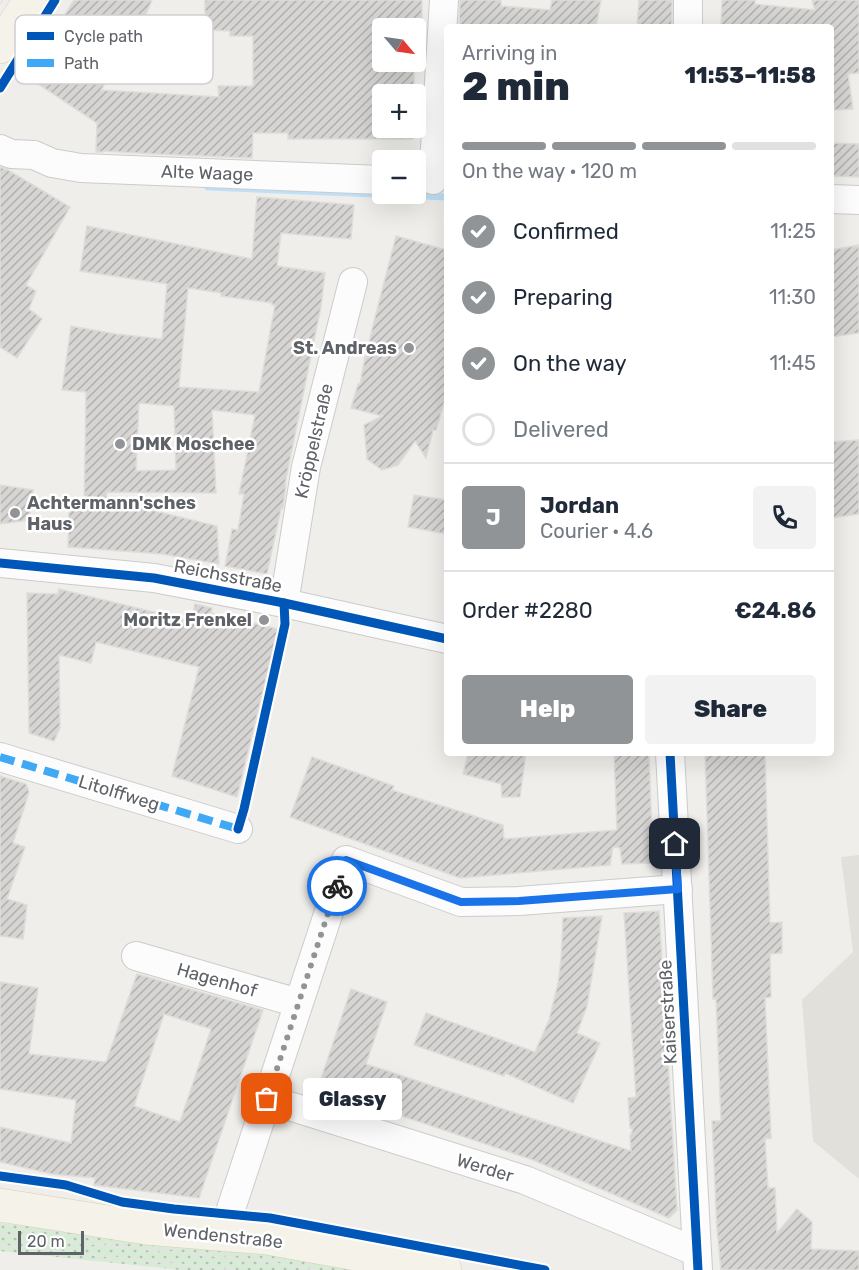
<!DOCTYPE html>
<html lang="en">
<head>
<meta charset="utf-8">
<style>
	body { margin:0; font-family:Rubik,sans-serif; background:#f2f2f3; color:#1f2937; height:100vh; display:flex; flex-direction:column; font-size:22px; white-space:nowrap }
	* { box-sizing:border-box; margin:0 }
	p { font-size:20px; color:#747a83 }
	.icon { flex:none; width:33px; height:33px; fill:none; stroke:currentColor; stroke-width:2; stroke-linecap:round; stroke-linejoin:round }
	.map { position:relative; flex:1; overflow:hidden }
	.sheet { position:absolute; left:444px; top:24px; width:390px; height:732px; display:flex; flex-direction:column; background:#fff; border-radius:6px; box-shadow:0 6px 24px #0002 }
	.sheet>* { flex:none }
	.needle { width:39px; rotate:119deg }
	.fabs { position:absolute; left:372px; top:18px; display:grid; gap:12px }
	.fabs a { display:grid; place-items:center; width:54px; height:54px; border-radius:6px; background:#fff; box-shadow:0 6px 24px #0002; font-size:30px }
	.scale { position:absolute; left:18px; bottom:15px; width:66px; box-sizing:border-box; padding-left:6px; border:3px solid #5f6368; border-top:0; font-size:16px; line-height:21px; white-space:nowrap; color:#5f6368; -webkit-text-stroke:4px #fff; paint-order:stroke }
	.pin { position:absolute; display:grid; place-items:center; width:51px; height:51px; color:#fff; margin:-26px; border-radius:12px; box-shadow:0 3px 9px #0006 }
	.courier { position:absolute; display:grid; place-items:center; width:60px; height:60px; margin:-30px; border:4px solid #1a73e8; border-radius:50%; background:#fff; color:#222; box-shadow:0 2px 8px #0007 }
	.bubble { position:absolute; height:42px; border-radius:6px; background:#fff; box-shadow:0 6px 24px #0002; font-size:20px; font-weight:800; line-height:42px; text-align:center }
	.headline em { font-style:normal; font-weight:800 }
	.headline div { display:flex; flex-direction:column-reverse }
	.headline { display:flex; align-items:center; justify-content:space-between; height:102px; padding:0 18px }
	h1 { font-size:39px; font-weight:800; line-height:45px }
	.bar { display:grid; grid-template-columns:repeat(4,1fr); gap:9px 6px; align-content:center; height:72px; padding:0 18px }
	.bar i { height:8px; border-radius:4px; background:#e0e1e3 }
	.bar .selected { background:#919496 }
	.bar p { grid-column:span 4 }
	.line { display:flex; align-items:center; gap:15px; padding:0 18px; border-top:2px solid #e0e1e3 }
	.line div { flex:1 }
	.round { display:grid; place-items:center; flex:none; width:63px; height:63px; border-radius:6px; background:#f2f2f3 }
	ol { padding:0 18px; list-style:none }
	li { display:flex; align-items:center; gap:18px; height:66px }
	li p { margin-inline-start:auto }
	li .icon { padding:6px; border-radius:50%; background:#919496; color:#fff; stroke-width:4 }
	li:last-child { color:#747a83 }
	li i { width:33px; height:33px; border:3px solid #e0e1e3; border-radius:50% }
	.cta { display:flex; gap:12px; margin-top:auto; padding:12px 18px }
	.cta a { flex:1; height:69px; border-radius:6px; background:#919496; color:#fff; font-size:24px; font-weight:800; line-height:69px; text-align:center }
	.cta a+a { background:#f2f2f3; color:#1f2937 }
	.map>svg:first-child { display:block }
	.education { fill:#e2e0da }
	.grass { fill:url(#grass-dots) }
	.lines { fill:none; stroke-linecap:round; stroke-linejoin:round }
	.stream { stroke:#bfe0f9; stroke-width:7 }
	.building { fill:url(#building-hatch); stroke:#deddd9; stroke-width:1.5; fill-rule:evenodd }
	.minor-casing { stroke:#cbcccc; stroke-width:30 }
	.major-casing { stroke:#d7ceb8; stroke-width:34 }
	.minor { stroke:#fdfcfc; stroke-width:28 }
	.major { stroke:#f4f2e9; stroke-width:33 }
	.tram { stroke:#e4e4e4; stroke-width:1.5 }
	.quiet { stroke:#3fa9f5; stroke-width:8; stroke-dasharray:15 8; stroke-linecap:butt }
	.cycleway-casing { stroke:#fff; stroke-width:13 }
	.cycleway { stroke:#0057b8; stroke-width:9 }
	.done { stroke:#919496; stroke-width:6; stroke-dasharray:0 10.8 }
	.route { stroke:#1a73e8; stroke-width:8 }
	.poi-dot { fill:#919496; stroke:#fff; stroke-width:2 }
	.labels { text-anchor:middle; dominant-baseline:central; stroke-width:5; stroke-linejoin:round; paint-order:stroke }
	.street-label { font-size:18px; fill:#5f6368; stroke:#fff }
	.poi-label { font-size:18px; font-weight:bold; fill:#5f6368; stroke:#fff; text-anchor:end }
	.key { fill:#fff; stroke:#cfd0d2; stroke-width:1.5 }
	.key-label { font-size:16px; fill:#5f6368 }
</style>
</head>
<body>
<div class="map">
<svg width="859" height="1270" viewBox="0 0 859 1270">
	<defs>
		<pattern id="grass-dots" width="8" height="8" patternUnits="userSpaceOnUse" patternTransform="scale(1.5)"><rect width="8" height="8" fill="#d8ebd6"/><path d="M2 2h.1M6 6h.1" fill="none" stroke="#b2c2b1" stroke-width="1.8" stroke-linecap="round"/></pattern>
		<pattern id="building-hatch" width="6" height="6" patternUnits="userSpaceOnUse" patternTransform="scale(1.5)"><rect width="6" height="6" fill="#d6d5d3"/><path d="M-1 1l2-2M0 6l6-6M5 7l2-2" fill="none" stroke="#b1b0af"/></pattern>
	</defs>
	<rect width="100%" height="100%" fill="#efeeea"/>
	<!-- education -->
	<path class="education" d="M859 855V1179L813 1141 802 1000 853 952 841 857Z"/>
	<!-- grass -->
	<path class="grass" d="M0 1223 163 1240 384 1270H181L0 1251Z"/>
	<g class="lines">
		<!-- stream -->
		<path class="stream" d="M208 187 447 197"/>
	</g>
	<!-- building -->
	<g class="building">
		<path d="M74 0H152L133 46 130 44 101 90 219 97 218 86H253V36H230V31L205 30V0H422V59L416 60V28H382V62H414V94H382V128H413V139H288V133H253L252 158 155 154 103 151V152H96L97 123 26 76Z"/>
		<path d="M460 0H501V6L550 10 552 0H601L596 27H459Z"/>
		<path d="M639 0H672V27H637Z"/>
		<path d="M722 0H755V4L815 10 812 0H859V73L848 74 853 109 834 110 831 86V27H721Z"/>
		<path d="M831 143 859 144V177L831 176Z"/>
		<path d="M0 167 8 170 70 207 26 285 36 291 29 309 42 319 17 358 0 347Z"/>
		<path d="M257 197 354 205 351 239 281 233 277 266 325 273 321 307 285 484H286L283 508 281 509 267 574 225 566 232 529 238 530 244 494H239L255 415 212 410 216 493 107 492 106 499 217 526 219 564 162 554 68 547 69 510 84 511 86 392 62 390 71 326 116 334 162 339 167 284 80 271 87 226 252 259ZM188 288 221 293V296L272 303V305H275L259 392 179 387ZM139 403 174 406 176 470 136 471Z"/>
		<path d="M396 236 447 250V393L436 430H433L426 458 415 441 398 465 382 470 367 459 364 425 382 416 351 408 358 384H360L365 357 366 358 372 329Z"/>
		<path d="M859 245V333L831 337V250Z"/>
		<path d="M859 440V514L831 518V442Z"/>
		<path d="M0 485 33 490V506L30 507V520L0 524Z"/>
		<path d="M414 495 447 500V534L408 527Z"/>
		<path d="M59 589 191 621 195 604 212 608 211 613 278 629 237 797 172 776 199 667 96 642 91 663 59 655 60 728 54 741 29 733 27 593 58 594Z"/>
		<path d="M468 753H526L520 797H502L501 784 463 774Z"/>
		<path d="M614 753H649L653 863 622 864 620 848 613 847 610 865 460 878 290 817 312 757 394 786 392 790 503 825 504 839 617 830Z"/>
		<path d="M705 753H765L770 923 782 922V953L770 954 771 997 765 998 771 1138 765 1139 768 1188H775L777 1233 797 1209 812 1222 811 1249 859 1251V1270H721L717 1230 712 1121H721L716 999H713Z"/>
		<path d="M0 776 26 784 29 792 13 843 25 847 7 899 27 905 23 939 0 936Z"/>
		<path d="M659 911 677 1210 669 1218 533 1160 318 1088 351 989 387 1002 366 1064 631 1151 630 1136 633 1129 630 1128 628 1098 636 1097 624 913Z"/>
		<path d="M602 916 587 1006 577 1033 600 1043 573 1103 505 1073 504 1076 414 1045 426 1013 535 1052 549 1020 558 983 561 959 563 918Z"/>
		<path d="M137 974 263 1010 199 1198 94 1185 95 1178 52 1174 0 1162V1127L71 1143 76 1100 0 1089V982L38 988 29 1054 106 1062ZM164 1014 211 1029 180 1122 134 1106Z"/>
	</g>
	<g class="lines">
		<defs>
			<g id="minor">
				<path d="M688 27V0"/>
				<path d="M0 149 11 154 34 155 52 163 81 168 382 180"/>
				<path d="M433 180 444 0"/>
				<path d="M831 199 859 200"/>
				<path d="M0 563 154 578 284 603 447 639"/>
				<path d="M284 603 306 467 353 282"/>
				<path d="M670 753 698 1270"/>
				<path d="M0 757 238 829"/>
				<path d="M136 956 298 1003"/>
				<path d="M267 1099 525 1180 697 1252"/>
				<path d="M224 1234 229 1215 346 860 461 902 519 901 678 889"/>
			</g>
			<g id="major">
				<path d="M0 47 30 0"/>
				<path d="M0 1205 146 1228 267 1238 445 1270"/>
			</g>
		</defs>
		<!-- minor casing -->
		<use href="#minor" class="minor-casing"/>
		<!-- major casing -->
		<use href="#major" class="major-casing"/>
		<!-- minor -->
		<use href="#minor" class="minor"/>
		<!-- major -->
		<use href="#major" class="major"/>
		<!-- tram -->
		<g class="tram">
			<path d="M0 4 3 0"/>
			<path d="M0 1235 263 1261 315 1270"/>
			<path d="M0 1245 235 1270"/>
		</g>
		<!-- quiet -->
		<path class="quiet" d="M0 757 238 829 239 827"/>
		<defs>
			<g id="cycleway">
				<path d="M0 88 55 0"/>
				<path d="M0 563 154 578 284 603 447 639"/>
				<path d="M670 753 698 1270"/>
				<path d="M238 829 244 809 285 624 284 603"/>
				<path d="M0 1176 66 1185 122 1202 174 1209 270 1218 545 1270"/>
			</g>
		</defs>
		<!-- cycleway casing -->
		<use href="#cycleway" class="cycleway-casing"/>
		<!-- cycleway -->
		<use href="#cycleway" class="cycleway"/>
	</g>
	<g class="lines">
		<!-- done -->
		<path class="done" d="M267 1099 337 886"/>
		<!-- route -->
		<path class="route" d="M337 886 346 860 461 902 519 901 678 889 675 844"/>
	</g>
	<!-- markers -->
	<g class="poi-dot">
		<circle cx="409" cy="348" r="6"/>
		<circle cx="120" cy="444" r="6"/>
		<circle cx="15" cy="513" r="6"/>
		<circle cx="264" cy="620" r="6"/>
	</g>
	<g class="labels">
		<!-- street labels -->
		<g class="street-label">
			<text transform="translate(207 173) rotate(2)">Alte Waage</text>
			<text transform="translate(314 441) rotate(-77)">Kröppelstraße</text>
			<text transform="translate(228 576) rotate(11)">Reichsstraße</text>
			<text transform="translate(119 793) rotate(17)">Litolffweg</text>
			<text transform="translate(217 980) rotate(16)">Hagenhof</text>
			<text transform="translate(668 1012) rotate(-93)">Kaiserstraße</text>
			<text transform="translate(485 1168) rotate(17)">Werder</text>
			<text transform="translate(223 1236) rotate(6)">Wendenstraße</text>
		</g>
		<!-- poi labels -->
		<g class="poi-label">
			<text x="397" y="348">St. Andreas</text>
			<text x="132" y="444" text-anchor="start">DMK Moschee</text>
			<text x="27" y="503" text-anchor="start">Achtermann'sches<tspan x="27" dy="21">Haus</tspan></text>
			<text x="252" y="620">Moritz Frenkel</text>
		</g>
	</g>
	<!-- legend -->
	<rect x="15" y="15" width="198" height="69" rx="9" class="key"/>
	<rect x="27" y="32" width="27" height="8" fill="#0057b8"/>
	<rect x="27" y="59" width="27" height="8" fill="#3fa9f5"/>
	<g class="key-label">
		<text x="64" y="42">Cycle path</text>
		<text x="64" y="69">Path</text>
	</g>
</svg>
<div class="fabs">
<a><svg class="needle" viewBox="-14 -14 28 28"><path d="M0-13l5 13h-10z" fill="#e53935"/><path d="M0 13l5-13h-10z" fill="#747a83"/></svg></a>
<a>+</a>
<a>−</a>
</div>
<div class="scale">20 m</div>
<div class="pin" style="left:267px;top:1099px;background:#ea580c"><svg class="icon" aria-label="bag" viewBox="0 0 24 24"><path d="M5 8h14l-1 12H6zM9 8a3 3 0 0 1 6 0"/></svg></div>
<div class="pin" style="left:675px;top:844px;background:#1f2937"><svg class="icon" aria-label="home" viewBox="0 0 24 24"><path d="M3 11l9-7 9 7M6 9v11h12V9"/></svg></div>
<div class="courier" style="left:337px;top:886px"><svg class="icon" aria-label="bike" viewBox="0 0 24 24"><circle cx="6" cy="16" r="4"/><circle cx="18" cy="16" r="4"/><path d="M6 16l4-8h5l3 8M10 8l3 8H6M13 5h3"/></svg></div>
<div class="bubble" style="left:303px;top:1078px;width:99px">Glassy</div>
<section class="sheet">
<div class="headline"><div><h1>2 min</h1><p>Arriving in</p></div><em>11:53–11:58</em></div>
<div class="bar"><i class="selected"></i><i class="selected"></i><i class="selected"></i><i></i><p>On the way · 120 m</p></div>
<ol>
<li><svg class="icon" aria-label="check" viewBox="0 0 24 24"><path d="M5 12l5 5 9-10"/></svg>Confirmed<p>11:25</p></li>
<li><svg class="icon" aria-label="check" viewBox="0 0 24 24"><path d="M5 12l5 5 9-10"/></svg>Preparing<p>11:30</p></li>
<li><svg class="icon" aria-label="check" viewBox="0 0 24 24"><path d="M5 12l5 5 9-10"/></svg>On the way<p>11:45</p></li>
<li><i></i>Delivered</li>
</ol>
<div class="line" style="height:108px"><b class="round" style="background:#919496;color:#fff">J</b><div><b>Jordan</b><p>Courier · 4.6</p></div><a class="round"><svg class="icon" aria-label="phone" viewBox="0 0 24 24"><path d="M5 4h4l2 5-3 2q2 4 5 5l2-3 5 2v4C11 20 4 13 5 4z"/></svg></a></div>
<div class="line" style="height:78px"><div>Order #2280</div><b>€24.86</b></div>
<div class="cta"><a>Help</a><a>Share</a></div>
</section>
</div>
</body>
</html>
